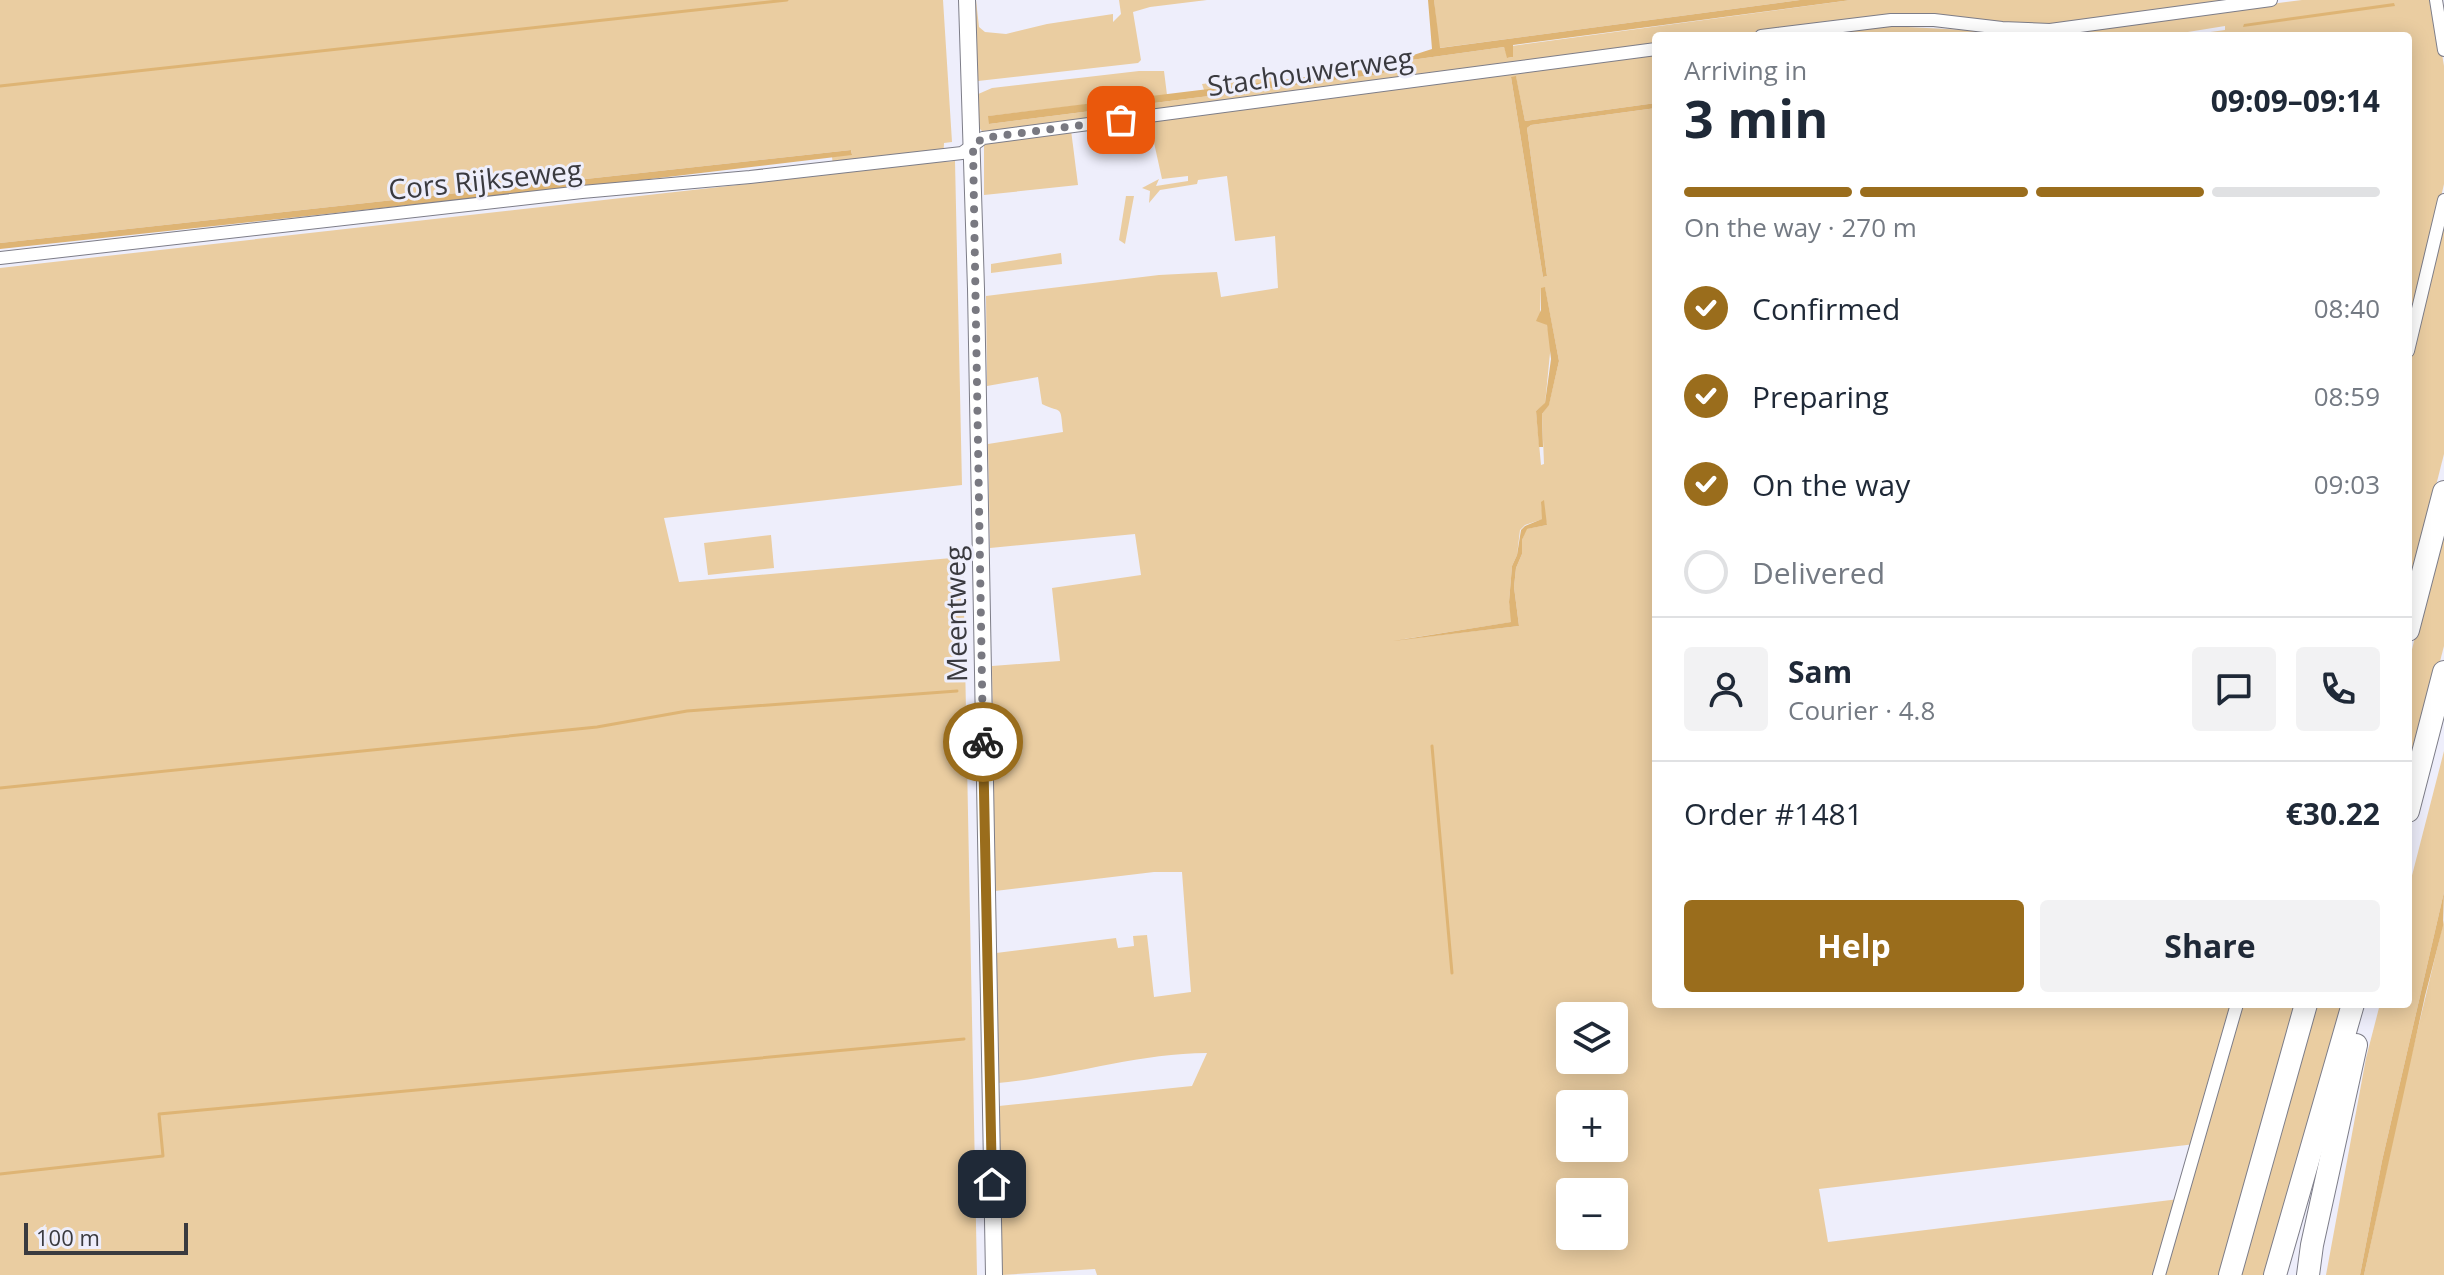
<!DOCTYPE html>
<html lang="en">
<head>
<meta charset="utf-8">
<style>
	body { margin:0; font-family:"Open Sans",sans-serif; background:#f2f2f3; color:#1f2937; height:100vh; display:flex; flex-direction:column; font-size:30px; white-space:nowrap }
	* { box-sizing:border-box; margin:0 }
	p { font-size:26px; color:#747a83 }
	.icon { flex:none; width:44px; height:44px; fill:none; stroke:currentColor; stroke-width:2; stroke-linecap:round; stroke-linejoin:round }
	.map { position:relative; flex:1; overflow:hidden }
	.details { position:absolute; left:1652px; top:32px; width:760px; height:976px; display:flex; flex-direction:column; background:#fff; border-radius:8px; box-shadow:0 4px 20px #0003 }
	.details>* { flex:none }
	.fabs { position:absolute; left:1556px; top:1002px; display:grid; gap:16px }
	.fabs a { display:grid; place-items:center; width:72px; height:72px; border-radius:8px; background:#fff; box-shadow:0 4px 20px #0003; font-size:40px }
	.scale { position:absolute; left:24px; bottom:20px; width:164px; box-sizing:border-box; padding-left:8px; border:4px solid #3a3a3f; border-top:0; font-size:22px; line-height:28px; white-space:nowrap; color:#3a3a3f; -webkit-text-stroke:6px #eeeefb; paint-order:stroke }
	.pin { position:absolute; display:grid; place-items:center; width:68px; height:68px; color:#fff; margin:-34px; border-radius:16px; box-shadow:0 4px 12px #0006 }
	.courier { position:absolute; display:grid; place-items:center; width:80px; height:80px; margin:-40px; border:6px solid #9a6d1c; border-radius:50%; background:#fff; color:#222; box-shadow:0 2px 10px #0007 }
	.head em { font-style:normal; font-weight:700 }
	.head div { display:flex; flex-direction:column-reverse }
	.head { display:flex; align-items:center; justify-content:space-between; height:136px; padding:0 32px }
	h1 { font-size:52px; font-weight:700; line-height:60px }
	.bar { display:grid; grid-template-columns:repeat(4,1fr); gap:12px 8px; align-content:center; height:96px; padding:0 32px }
	.bar i { height:10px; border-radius:6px; background:#e0e1e3 }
	.bar .on { background:#9a6d1c }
	.bar p { grid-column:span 4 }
	.line { display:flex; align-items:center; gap:20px; padding:0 32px; border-top:2px solid #e0e1e3 }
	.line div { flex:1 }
	.round { display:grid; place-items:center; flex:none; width:84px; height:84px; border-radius:8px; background:#f2f2f3 }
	ol { padding:0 32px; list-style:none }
	li { display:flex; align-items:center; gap:24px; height:88px }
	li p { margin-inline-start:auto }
	li .icon { padding:8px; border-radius:50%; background:#9a6d1c; color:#fff; stroke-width:4 }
	li:last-child { color:#747a83 }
	li i { width:44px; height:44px; border:4px solid #e0e1e3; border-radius:50% }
	.action { display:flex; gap:16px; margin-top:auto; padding:16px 32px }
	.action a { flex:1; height:92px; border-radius:8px; background:#9a6d1c; color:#fff; font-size:32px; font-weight:700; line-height:92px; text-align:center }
	.action a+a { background:#f2f2f3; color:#1f2937 }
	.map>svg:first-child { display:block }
	.green { fill:#eacda1; fill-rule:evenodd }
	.water { fill:#deb474 }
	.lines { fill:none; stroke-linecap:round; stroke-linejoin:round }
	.stream { stroke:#deb474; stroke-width:3 }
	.street-casing { stroke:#7d7d88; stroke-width:14 }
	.secondary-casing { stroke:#7d7d88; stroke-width:18 }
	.highway-casing { stroke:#7d7d88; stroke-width:24 }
	.street { stroke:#fff; stroke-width:12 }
	.secondary { stroke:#fff; stroke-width:16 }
	.highway { stroke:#fff; stroke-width:22 }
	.done { stroke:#797981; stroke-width:8; stroke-dasharray:0 14.4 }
	.route { stroke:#9a6d1c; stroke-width:10 }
	.labels { text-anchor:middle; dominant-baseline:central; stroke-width:6; stroke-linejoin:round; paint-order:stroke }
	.street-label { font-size:28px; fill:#3a3a3f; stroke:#eeeefb }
</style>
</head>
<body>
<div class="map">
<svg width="2444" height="1275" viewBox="0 0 2444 1275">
	<rect width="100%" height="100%" fill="#eeeefb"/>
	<!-- green -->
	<g class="green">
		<path d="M0 0H943L952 142 944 143 943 162 955 161 962 485 664 518 679 582 963 557 977 1275H0V268L834 174 832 157 852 154 851 150 0 243Z"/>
		<path d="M972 0H976L979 27 985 32 1006 34 1047 24 1113 14V22L1121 14 1119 0H1207L1150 7 1133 12 1141 60 1138 63 978 81Z"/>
		<path d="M1434 0H1800L1439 48Z"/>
		<path d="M1851 0H2242L2058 26 1880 18 1735 36H1656V46L1003 130 982 131 977 126 976 95 992 88 1139 71H1164L1167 95 989 116V124L1381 74 1411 60 1504 47 1508 58 1513 57 1512 46Z"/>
		<path d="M2302 0H2433L2444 66V184L2408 341V36H2181L2225 30V26L2163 36H1804L1888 26 2004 32 2202 13Z"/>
		<path d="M1656 55V103L1525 121 1516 77H1511L1543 277 1547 276 1527 128 1531 125 1656 108V1004H2235L2195 1144 1819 1189 1828 1242 2179 1199 2157 1275H1097L1095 1269 1002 1275 999 1106 1192 1086 1207 1053C1137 1053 1068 1077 998 1083L996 953 1116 938 1118 948 1134 946 1133 936 1147 935 1154 997 1191 992 1182 872H1154L995 891 992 666 1060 661 1052 588 1141 575 1135 534 990 548 988 444 1063 432C1060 404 1063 414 1042 404L1038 377 987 386 986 296 1159 275 1217 272 1221 297 1278 288 1275 236 1235 241 1227 176 1198 180 1197 184 1160 190 1149 203 1150 191 1142 188 1159 179 1156 186 1188 181V176L1162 179 1149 120ZM1541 288H1545L1559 361 1549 404 1542 414 1544 464 1541 465 1536 411 1545 404 1551 343 1547 325 1540 314ZM1541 502 1547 525 1526 529 1522 540V554L1516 568 1514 587 1519 626 1398 640 1512 622 1509 602 1512 566 1517 555 1520 530 1525 525 1543 519ZM1570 1016H1614V1060H1570ZM1570 1104H1614V1148H1570ZM1570 1192H1614V1236H1570Z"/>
		<path d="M1277 75 1280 81 1204 90 1202 84Z"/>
		<path d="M1071 130 1078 185 984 195V143Z"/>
		<path d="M1126 196H1134L1125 244 1119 240Z"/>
		<path d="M2444 212V454L2408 596V361Z"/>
		<path d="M1061 253 1062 264 991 273V264Z"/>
		<path d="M2444 523V646L2408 784V665Z"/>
		<path d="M771 535 774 568 708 575 704 543Z"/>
		<path d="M2444 751V892L2382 1161 2360 1275H2326L2366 1058 2380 1004H2408V891Z"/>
		<path d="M2444 920V1275H2364L2407 1074Z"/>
		<path d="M2240 1004H2298L2220 1275H2161Z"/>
		<path d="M2316 1004H2348L2268 1275H2237Z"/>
	</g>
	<!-- water -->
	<g class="water">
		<path d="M1428 0H1434L1440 48 1800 0H1851L1513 45V57L1507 58 1504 47 1411 60 1381 74 989 124 988 116 1371 69C1392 64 1411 55 1432 49Z"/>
		<path d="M2394 3 2395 6 2243 27 2244 24Z"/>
		<path d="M1516 76 1525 121 1656 103V108L1531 125 1527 128 1547 276 1543 277 1511 77Z"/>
		<path d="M851 150 852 155 625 182 0 249V243Z"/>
		<path d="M1545 287 1559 361 1549 405 1542 414 1543 447H1539L1536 411 1545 403 1551 359 1547 325 1536 321 1541 310V288Z"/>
		<path d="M1544 500 1547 525 1527 529 1522 540V554L1516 568 1514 587 1519 626 1393 641 1511 622 1509 602 1512 566 1517 555 1521 530 1525 526 1542 519 1541 502Z"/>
		<path d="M2444 892 2443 926 2425 996 2364 1275H2360L2382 1161Z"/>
	</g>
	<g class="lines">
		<!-- stream -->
		<g class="stream">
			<path d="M0 86 787 0"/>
			<path d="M1432 746 1452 973"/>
			<path d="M0 788 597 727 687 711 957 691"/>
			<path d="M0 1174 163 1156 159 1114 964 1039"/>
		</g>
		<defs>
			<g id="street">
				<path d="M2436 0 2444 50"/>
				<path d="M1761 36 1891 20H1934L2002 28 2050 30 2271 0"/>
				<path d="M0 258 582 192 750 177 962 153 983 138 1656 49"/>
				<path d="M2408 351 2444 200"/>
				<path d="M2159 1275 2237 1004"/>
			</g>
			<path id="secondary" d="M967 0 976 289 994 1275"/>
			<g id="highway">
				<path d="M2408 630 2444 492"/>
				<path d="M2408 811 2444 672"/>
				<path d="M2230 1275 2306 1004"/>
				<path d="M2275 1275 2353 1004"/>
				<path d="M2308 1275 2312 1245 2356 1045"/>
			</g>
		</defs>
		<!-- street casing -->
		<use href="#street" class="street-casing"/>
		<!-- secondary casing -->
		<use href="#secondary" class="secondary-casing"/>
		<!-- highway casing -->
		<use href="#highway" class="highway-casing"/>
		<!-- street -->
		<use href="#street" class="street"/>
		<!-- secondary -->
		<use href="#secondary" class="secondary"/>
		<!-- highway -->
		<use href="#highway" class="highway"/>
	</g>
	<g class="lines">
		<!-- done -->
		<path class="done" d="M983 742 973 146 983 138 1121 120"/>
		<!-- route -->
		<path class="route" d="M983 742 992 1184"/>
	</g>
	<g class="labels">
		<!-- street labels -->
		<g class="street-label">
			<text transform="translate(1310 71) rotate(-8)">Stachouwerweg</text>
			<text transform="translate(485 179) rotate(-6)">Cors Rijkseweg</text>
			<text transform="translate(955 614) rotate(-91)">Meentweg</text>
		</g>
	</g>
</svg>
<div class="fabs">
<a><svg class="icon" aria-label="layers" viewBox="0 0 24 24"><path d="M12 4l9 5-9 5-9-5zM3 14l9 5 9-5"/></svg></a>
<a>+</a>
<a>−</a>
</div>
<div class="scale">100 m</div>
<div class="pin" style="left:1121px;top:120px;background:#ea580c"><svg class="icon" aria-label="bag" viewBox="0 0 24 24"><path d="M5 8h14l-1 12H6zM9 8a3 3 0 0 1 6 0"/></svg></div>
<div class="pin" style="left:992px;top:1184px;background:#1f2937"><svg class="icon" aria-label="home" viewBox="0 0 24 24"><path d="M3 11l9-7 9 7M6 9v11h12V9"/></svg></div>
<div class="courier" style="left:983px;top:742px"><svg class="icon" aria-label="bike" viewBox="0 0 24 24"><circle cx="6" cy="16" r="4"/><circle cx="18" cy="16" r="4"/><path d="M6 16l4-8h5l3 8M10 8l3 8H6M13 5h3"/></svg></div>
<section class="details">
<div class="head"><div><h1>3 min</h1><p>Arriving in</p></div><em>09:09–09:14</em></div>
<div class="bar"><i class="on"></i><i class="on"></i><i class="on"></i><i></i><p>On the way · 270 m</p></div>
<ol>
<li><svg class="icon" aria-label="check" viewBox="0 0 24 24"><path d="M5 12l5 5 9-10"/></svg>Confirmed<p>08:40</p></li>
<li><svg class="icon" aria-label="check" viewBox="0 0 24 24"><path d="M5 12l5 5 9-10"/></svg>Preparing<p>08:59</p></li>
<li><svg class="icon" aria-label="check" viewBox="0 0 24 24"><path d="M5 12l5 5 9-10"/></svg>On the way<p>09:03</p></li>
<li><i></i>Delivered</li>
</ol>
<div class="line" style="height:144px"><a class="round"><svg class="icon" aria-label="person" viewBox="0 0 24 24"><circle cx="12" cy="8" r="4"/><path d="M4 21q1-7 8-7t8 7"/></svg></a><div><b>Sam</b><p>Courier · 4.8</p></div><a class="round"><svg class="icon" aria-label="chat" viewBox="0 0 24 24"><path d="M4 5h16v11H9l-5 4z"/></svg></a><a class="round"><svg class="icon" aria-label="phone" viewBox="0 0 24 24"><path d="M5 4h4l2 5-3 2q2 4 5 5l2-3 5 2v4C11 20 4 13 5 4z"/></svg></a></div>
<div class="line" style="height:104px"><div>Order #1481</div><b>€30.22</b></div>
<div class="action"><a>Help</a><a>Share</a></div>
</section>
</div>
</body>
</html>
